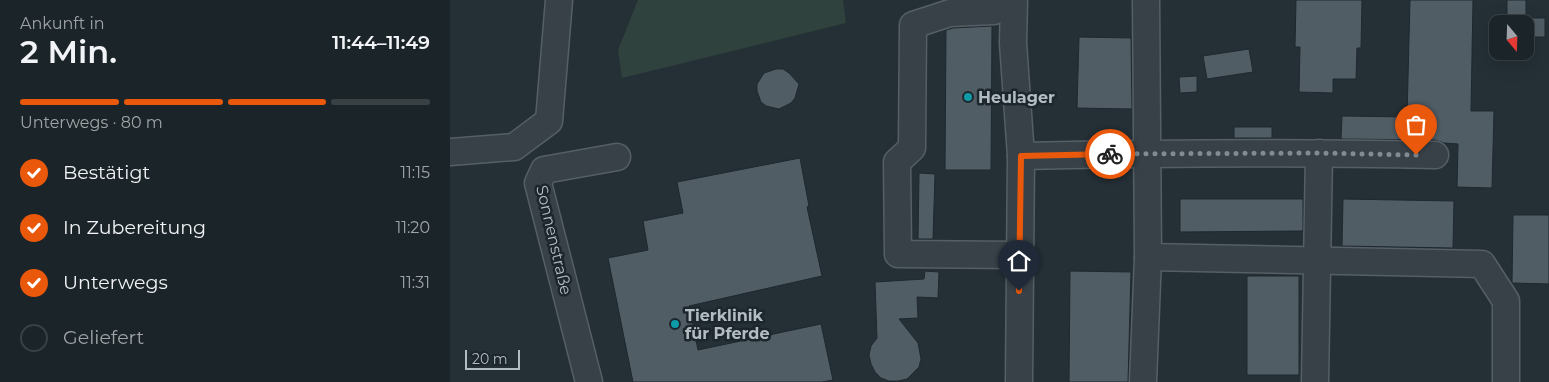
<!DOCTYPE html>
<html lang="de">
<head>
<meta charset="utf-8">
<style>
	body { margin:0; font-family:Montserrat,sans-serif; background:#242c30; color:#f1f3f6; height:100vh; display:flex; flex-direction:column; font-size:19px; white-space:nowrap }
	* { box-sizing:border-box; margin:0 }
	p { font-size:16px; color:#a0a4a8 }
	.icon { flex:none; width:28px; height:28px; fill:none; stroke:currentColor; stroke-width:2; stroke-linecap:round; stroke-linejoin:round }
	.map { position:relative; flex:1; overflow:hidden }
	.drawer { display:flex; flex-direction:column; background:#1b2428; width:450px }
	.drawer>* { flex:none }
	.needle { width:32px; rotate:161deg }
	.controls { position:absolute; left:1039px; top:15px; display:grid; gap:10px }
	.controls a { display:grid; place-items:center; width:45px; height:45px; border-radius:10px; background:#1b2428; box-shadow:0 5px 20px #0002,0 0 0 1px #394145; font-size:25px }
	.scale { position:absolute; left:15px; bottom:12px; width:55px; box-sizing:border-box; padding-left:5px; border:2px solid #b2bdc3; border-top:0; font-size:14px; line-height:18px; white-space:nowrap; color:#b2bdc3; -webkit-text-stroke:4px #1d262c; paint-order:stroke }
	.pin { position:absolute; display:grid; place-items:center; width:42px; height:42px; color:#fff; margin:-51px -21px; border-radius:50% 50% 50% 0; rotate:-45deg; box-shadow:0 0 5px #0007 }
	.pin .icon { rotate:45deg }
	.courier { position:absolute; display:grid; place-items:center; width:50px; height:50px; margin:-25px; border:4px solid #ea580c; border-radius:50%; background:#fff; color:#222; box-shadow:0 1px 6px #0007 }
	.headline em { font-style:normal; font-weight:600 }
	.headline div { display:flex; flex-direction:column-reverse }
	.headline { display:flex; align-items:center; justify-content:space-between; height:85px; padding:0 20px }
	h1 { font-size:32px; font-weight:600; line-height:38px }
	.bar { display:grid; grid-template-columns:repeat(4,1fr); gap:8px 5px; align-content:center; height:60px; padding:0 20px }
	.bar i { height:6px; border-radius:4px; background:#394145 }
	.bar .selected { background:#ea580c }
	.bar p { grid-column:span 4 }
	ol { padding:0 20px; list-style:none }
	li { display:flex; align-items:center; gap:15px; height:55px }
	li p { margin-inline-start:auto }
	li .icon { padding:5px; border-radius:50%; background:#ea580c; color:#fff; stroke-width:4 }
	li:last-child { color:#a0a4a8 }
	li i { width:28px; height:28px; border:2px solid #394145; border-radius:50% }
	main { display:flex; flex:1; min-height:0 }
	.map>svg:first-child { display:block }
	.green { fill:#2f423d }
	.building { fill:#505d65; stroke:#1f282e }
	.lines { fill:none; stroke-linecap:round; stroke-linejoin:round }
	.minor-casing { stroke:#555f65; stroke-width:29 }
	.minor { stroke:#374147; stroke-width:26 }
	.done { stroke:#808c92; stroke-width:5; stroke-dasharray:0 9 }
	.route { stroke:#ea580c; stroke-width:6 }
	.culture-dot { fill:#0f9aa8; stroke:#1d262c; stroke-width:2 }
	.labels { text-anchor:middle; dominant-baseline:central; stroke-width:5; stroke-linejoin:round; paint-order:stroke }
	.poi-label { font-size:16px; font-weight:bold; fill:#b2bdc3; stroke:#1d262c; text-anchor:start }
	.street-label { font-size:16px; fill:#b2bdc3; stroke:#1d262c }
</style>
</head>
<body>
<main>
<section class="drawer">
<div class="headline"><div><h1>2 Min.</h1><p>Ankunft in</p></div><em>11:44–11:49</em></div>
<div class="bar"><i class="selected"></i><i class="selected"></i><i class="selected"></i><i></i><p>Unterwegs · 80 m</p></div>
<ol>
<li><svg class="icon" aria-label="check" viewBox="0 0 24 24"><path d="M5 12l5 5 9-10"/></svg>Bestätigt<p>11:15</p></li>
<li><svg class="icon" aria-label="check" viewBox="0 0 24 24"><path d="M5 12l5 5 9-10"/></svg>In Zubereitung<p>11:20</p></li>
<li><svg class="icon" aria-label="check" viewBox="0 0 24 24"><path d="M5 12l5 5 9-10"/></svg>Unterwegs<p>11:31</p></li>
<li><i></i>Geliefert</li>
</ol>
</section>
<div class="map">
<svg width="1099" height="382" viewBox="0 0 1099 382">
	<rect width="100%" height="100%" fill="#243036"/>
	<!-- green -->
	<path class="green" d="M188 0H393L396 23 172 78 168 50Z"/>
	<!-- building -->
	<g class="building">
		<path d="M846 0H912L911 48H907L906 79H883V93L849 92 850 47H845Z"/>
		<path d="M960 0H1023L1021 111H1044L1042 188 1007 187 1008 144 994 143 985 140 891 139 892 116 957 117Z"/>
		<path d="M1057 0H1076V18H1095V37H1075V24H1057Z"/>
		<path d="M542 26 541 170H495L496 30 503 28Z"/>
		<path d="M629 37 681 38 682 109 627 108Z"/>
		<path d="M799 49 803 72 757 79 753 56Z"/>
		<rect x="1057" y="51" width="17" height="6"/>
		<path d="M326 69H333L339 73 349 84 345 98 341 103 329 109 316 106 311 102 307 91V84L314 73Z"/>
		<path d="M747 76V92L730 93 729 77Z"/>
		<rect x="784" y="127" width="38" height="11"/>
		<path d="M350 158 359 206 357 207 372 276 239 306 248 350 371 324 383 380 372 382H183L158 258 198 250 193 221 233 213 227 182Z"/>
		<path d="M469 173 485 174 483 239H468Z"/>
		<path d="M730 199H853V231L730 232Z"/>
		<path d="M893 199 1004 201 1003 248 892 246Z"/>
		<path d="M1063 215H1099V284L1062 283Z"/>
		<path d="M475 271 489 272 488 298 467 297 468 318 449 319 468 343 471 359 469 367 457 379 448 381H439L431 378 425 372 421 364 419 355 421 346 427 338 425 282 474 279Z"/>
		<path d="M620 271 681 272 678 382H619Z"/>
		<rect x="797" y="276" width="52" height="99"/>
	</g>
	<g class="lines">
		<defs>
			<g id="minor">
				<path d="M564 0 563 43 571 156 569 382"/>
				<path d="M544 11 500 13 463 25 462 148 447 162 448 254 570 255"/>
				<path d="M0 152 64 147 99 121 109 0"/>
				<path d="M571 156C709 153 847 152 985 155"/>
				<path d="M698 257 1032 264 1056 301V382"/>
				<path d="M139 382 88 183 94 170 167 157"/>
				<path d="M693 382 698 257 696 0"/>
				<path d="M865 382 869 153"/>
			</g>
		</defs>
		<!-- minor casing -->
		<use href="#minor" class="minor-casing"/>
		<!-- minor -->
		<use href="#minor" class="minor"/>
	</g>
	<g class="lines">
		<!-- done -->
		<path class="done" d="M660 154 869 153 966 155"/>
		<!-- route -->
		<path class="route" d="M569 291 571 156 660 154"/>
	</g>
	<!-- markers -->
	<g class="culture-dot">
		<circle cx="518" cy="97" r="5"/>
		<circle cx="225" cy="324" r="5"/>
	</g>
	<g class="labels">
		<!-- poi labels -->
		<g class="poi-label">
			<text x="528" y="97">Heulager</text>
			<text x="235" y="315">Tierklinik<tspan x="235" dy="18">für Pferde</tspan></text>
		</g>
		<!-- street labels -->
		<g class="street-label">
			<text transform="translate(104 240) rotate(77)">Sonnenstraße</text>
		</g>
	</g>
</svg>
<div class="controls">
<a><svg class="needle" viewBox="-14 -14 28 28"><path d="M0-13l5 13h-10z" fill="#e53935"/><path d="M0 13l5-13h-10z" fill="#a0a4a8"/></svg></a>
</div>
<div class="scale">20 m</div>
<div class="pin" style="left:966px;top:155px;background:#ea580c"><svg class="icon" aria-label="bag" viewBox="0 0 24 24"><path d="M5 8h14l-1 12H6zM9 8a3 3 0 0 1 6 0"/></svg></div>
<div class="pin" style="left:569px;top:291px;background:#1f2937"><svg class="icon" aria-label="home" viewBox="0 0 24 24"><path d="M3 11l9-7 9 7M6 9v11h12V9"/></svg></div>
<div class="courier" style="left:660px;top:154px"><svg class="icon" aria-label="bike" viewBox="0 0 24 24"><circle cx="6" cy="16" r="4"/><circle cx="18" cy="16" r="4"/><path d="M6 16l4-8h5l3 8M10 8l3 8H6M13 5h3"/></svg></div>
</div>
</main>
</body>
</html>
